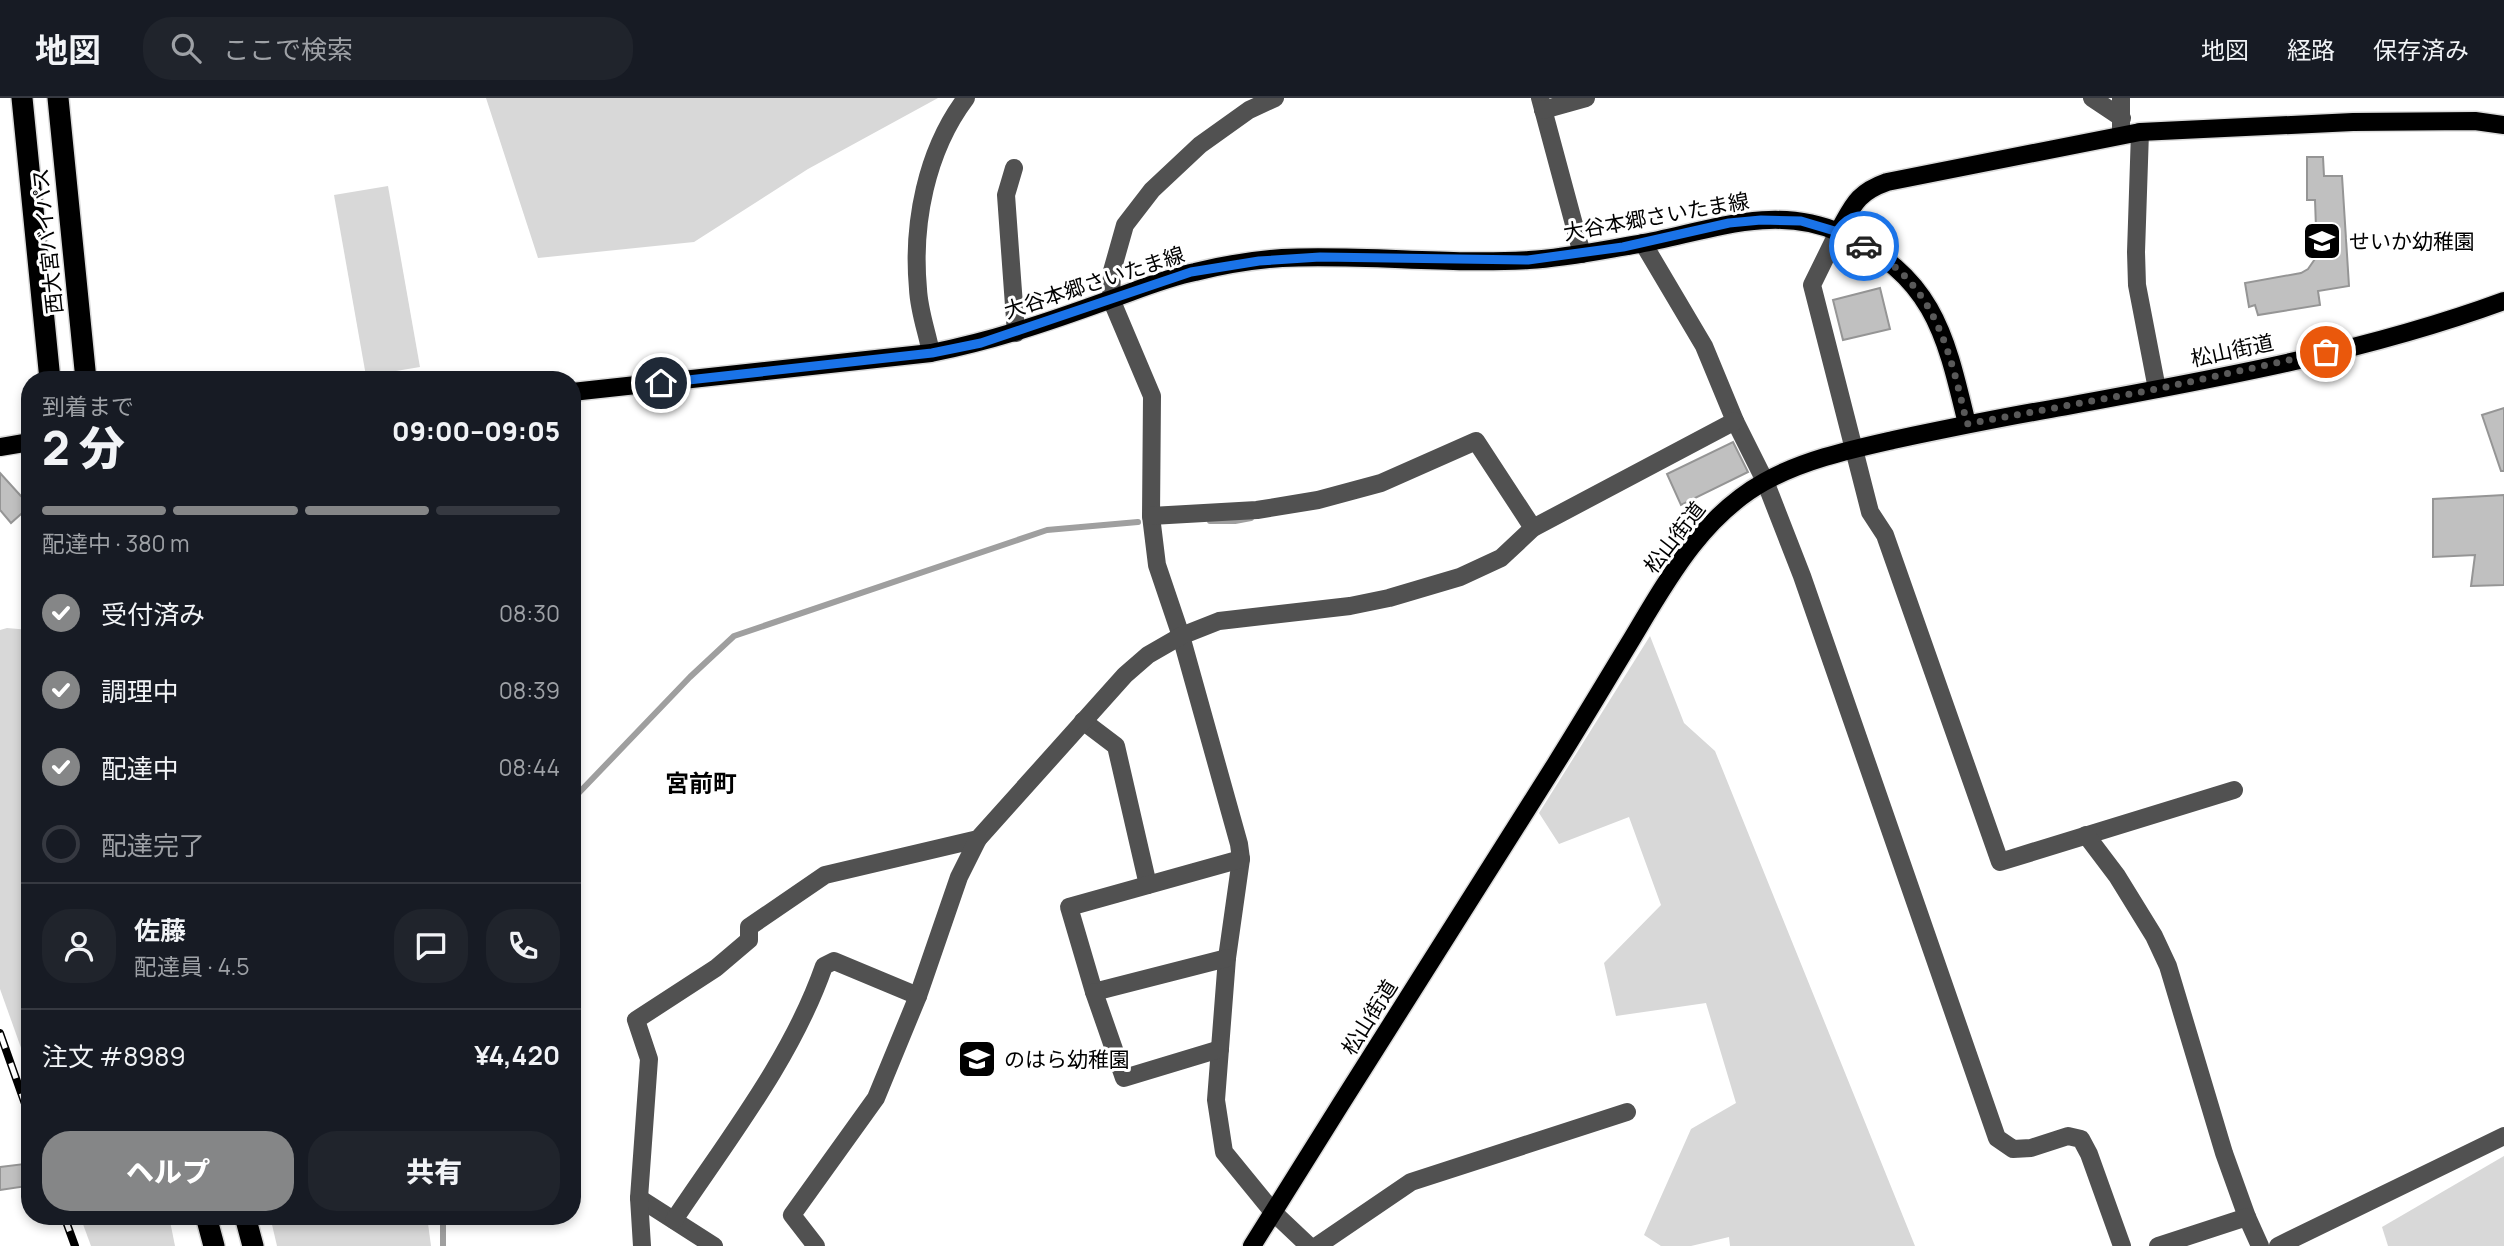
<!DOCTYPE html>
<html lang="ja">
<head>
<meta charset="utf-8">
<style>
	body { margin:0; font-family:Manrope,"Noto Sans JP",sans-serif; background:#20242c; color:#f1f3f6; height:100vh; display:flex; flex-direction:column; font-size:26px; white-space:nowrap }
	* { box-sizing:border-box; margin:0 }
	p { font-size:23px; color:#9ea1a6 }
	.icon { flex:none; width:38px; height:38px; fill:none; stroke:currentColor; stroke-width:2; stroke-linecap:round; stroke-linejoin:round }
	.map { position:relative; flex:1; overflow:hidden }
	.sheet { position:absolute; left:21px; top:273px; width:560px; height:854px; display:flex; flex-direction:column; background:#171b24; border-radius:28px; box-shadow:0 4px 10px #0003 }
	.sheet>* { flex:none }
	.pin { position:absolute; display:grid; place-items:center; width:60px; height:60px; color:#fff; margin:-30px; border:4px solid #fff; border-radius:50%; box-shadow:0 2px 7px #0007 }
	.courier { position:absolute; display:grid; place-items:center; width:70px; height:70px; margin:-35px; border:5px solid #1a73e8; border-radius:50%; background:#fff; color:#222; box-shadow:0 2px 9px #0007 }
	.headline em { font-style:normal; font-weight:800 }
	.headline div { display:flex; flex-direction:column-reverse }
	.headline { display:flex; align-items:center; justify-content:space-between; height:119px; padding:0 21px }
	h1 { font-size:46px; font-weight:800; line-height:52px }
	.bar { display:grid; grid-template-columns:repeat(4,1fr); gap:10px 7px; align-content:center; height:84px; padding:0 21px }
	.bar i { height:9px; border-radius:5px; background:#363941 }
	.bar .active { background:#858687 }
	.bar p { grid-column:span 4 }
	.line { display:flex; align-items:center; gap:18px; padding:0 21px; border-top:2px solid #363941 }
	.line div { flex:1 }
	.round { display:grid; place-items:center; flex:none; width:74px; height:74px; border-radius:28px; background:#20242c }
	ol { padding:0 21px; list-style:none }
	li { display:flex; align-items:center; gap:21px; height:77px }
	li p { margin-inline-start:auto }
	li .icon { padding:7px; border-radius:50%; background:#858687; color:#fff; stroke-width:4 }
	li:last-child { color:#9ea1a6 }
	li i { width:38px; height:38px; border:4px solid #363941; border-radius:50% }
	.cta { display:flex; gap:14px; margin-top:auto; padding:14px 21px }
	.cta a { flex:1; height:80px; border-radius:28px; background:#858687; color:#fff; font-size:28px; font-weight:800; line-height:80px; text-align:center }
	.cta a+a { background:#20242c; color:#f1f3f6 }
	header { display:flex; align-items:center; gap:42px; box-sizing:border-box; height:98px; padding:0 35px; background:#171b24; border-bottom:2px solid #363941 }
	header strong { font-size:33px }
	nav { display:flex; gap:38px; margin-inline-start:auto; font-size:24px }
	.search { width:490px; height:63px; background:#20242c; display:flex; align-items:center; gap:18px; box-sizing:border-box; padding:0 24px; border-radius:28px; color:#9ea1a6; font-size:26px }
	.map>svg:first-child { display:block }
	.green { fill:#d8d8d8 }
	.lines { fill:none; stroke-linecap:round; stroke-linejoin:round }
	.stream { stroke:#9f9f9f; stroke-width:6 }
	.building { fill:#c0c0c0; stroke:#959595; stroke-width:2 }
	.major-casing { stroke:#dbdbdb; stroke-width:21 }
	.highway-casing { stroke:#dbdbdb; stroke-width:24 }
	.minor { stroke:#515151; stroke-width:18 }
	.major { stroke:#000; stroke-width:18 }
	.highway { stroke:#000; stroke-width:21 }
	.rail-casing { stroke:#000; stroke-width:8 }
	.rail { stroke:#fff; stroke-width:5; stroke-dasharray:16; stroke-linecap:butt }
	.done { stroke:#595959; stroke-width:7; stroke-dasharray:0 12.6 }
	.route { stroke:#1a73e8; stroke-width:9 }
	.labels { text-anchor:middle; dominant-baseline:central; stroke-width:6; stroke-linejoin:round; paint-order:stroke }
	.street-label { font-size:21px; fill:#000; stroke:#fff }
	.poi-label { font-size:21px; fill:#000; stroke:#fff; text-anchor:start }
	.quarter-label { font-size:24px; font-weight:bold; fill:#000; stroke:#fff }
</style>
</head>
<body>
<header>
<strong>地図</strong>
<div class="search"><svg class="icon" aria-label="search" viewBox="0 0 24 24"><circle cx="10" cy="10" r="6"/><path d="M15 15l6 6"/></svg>ここで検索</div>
<nav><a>地図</a><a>経路</a><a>保存済み</a></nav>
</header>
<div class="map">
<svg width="2504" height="1148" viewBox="0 0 2504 1148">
	<rect width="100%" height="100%" fill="#fff"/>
	<!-- green -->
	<g class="green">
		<path d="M486 0H938L808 71 694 144 538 160Z"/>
		<path d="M388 88 420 269 366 278 334 97Z"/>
		<path d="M7 530 30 532V975L0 891V532Z"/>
		<path d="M1650 538 1684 625 1715 653 1915 1148H1730L1729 1139 1691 1148H1661L1644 1137 1691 1031 1736 1005 1706 905 1616 918 1604 865 1661 807 1629 719 1559 746 1539 715Z"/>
		<path d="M2504 1058V1148H2388L2382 1129Z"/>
		<path d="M80 1118H169L175 1148H91Z"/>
		<path d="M270 1118H427L431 1148H277Z"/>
	</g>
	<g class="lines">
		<!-- stream -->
		<g class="stream">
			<path d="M1210 423H1235L1251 420"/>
			<path d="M572 702 690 579 734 538 1047 432 1138 424"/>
			<path d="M443 1118V1148"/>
		</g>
	</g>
	<!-- building -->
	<g class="building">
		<path d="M2307 59H2323L2324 78H2342L2349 188 2318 193 2320 207 2258 217 2255 207 2249 209 2245 185 2301 175 2308 171 2317 158 2315 102H2307Z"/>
		<path d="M1880 190 1890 231 1843 242 1833 202Z"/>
		<path d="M2504 310V373H2501L2482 317Z"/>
		<path d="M1733 344 1748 374 1681 407 1667 376Z"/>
		<path d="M0 375 30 408 11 425 0 412Z"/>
		<path d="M2504 397V487L2471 488 2475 457 2433 459V401Z"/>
		<path d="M24 1066 27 1088 0 1092V1069Z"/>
	</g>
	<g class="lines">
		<defs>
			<g id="major">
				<path d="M1838 134C1853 108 1856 95 1887 84L2140 34 2353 24 2475 23 2504 27"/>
				<path d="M572 294 931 255C992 243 1048 224 1106 203 1135 193 1165 180 1195 174 1223 167 1253 162 1282 160 1364 156 1447 167 1529 162 1566 160 1603 152 1639 146 1706 134 1774 105 1840 135 1933 178 1945 234 1967 326"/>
				<path d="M0 349 30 344"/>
				<path d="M1252 1148C1352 987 1454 827 1555 667 1580 627 1605 585 1630 544 1666 484 1701 419 1764 384 1803 362 1849 352 1893 342 1945 331 1998 320 2051 311 2202 283 2360 256 2504 203"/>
			</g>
			<g id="highway">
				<path d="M22 0 50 282"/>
				<path d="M58 0 86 282"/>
				<path d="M206 1118 214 1148"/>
				<path d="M245 1118 253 1148"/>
			</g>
		</defs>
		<!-- major casing -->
		<use href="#major" class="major-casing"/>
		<!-- highway casing -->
		<use href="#highway" class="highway-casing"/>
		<!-- minor -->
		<g class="minor">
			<path d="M1275 0 1249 12 1200 47 1152 92 1125 127 1112 173 1111 201 1152 298 1151 418 1157 467 1181 538 1239 746 1241 761 1227 860 1216 1002 1224 1054 1273 1114 1309 1148"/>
			<path d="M1540 0 1582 156"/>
			<path d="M2092 0 2122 20"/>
			<path d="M2121 0V37"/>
			<path d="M1543 12 1586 0"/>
			<path d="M2140 34 2136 154 2137 187 2157 291"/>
			<path d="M1014 70 1006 97 1016 235"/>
			<path d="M1838 134 1812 187 1870 414 1885 437 2000 764 2234 692"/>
			<path d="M1643 145 1704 248 1735 323 1765 383 1802 478 1997 1040 2013 1051 2031 1050 2068 1038 2081 1041 2089 1056 2122 1148"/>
			<path d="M931 255C927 234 919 213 918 191 912 126 926 53 966 0"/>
			<path d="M1151 418 1257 412 1318 402 1381 385 1476 343 1533 430"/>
			<path d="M1083 623 1116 648 1148 787"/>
			<path d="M2086 737 2117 778 2154 838 2168 868 2224 1055 2247 1119"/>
			<path d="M1227 860 1094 894 1069 809 1241 761"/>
			<path d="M1094 894 1124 980 1220 951"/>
			<path d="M639 1100 714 1148"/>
			<path d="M674 1122C728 1041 792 960 824 868L834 863 918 898"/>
			<path d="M642 1148 639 1100 649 961 636 922 716 870 749 842V829L825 777 978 741 1125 577 1148 557 1181 538 1219 523 1350 508 1389 500 1460 479 1501 460 1533 430 1735 323"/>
			<path d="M816 1148 792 1117 876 1000 918 898 959 779 978 741"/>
			<path d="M1317 1148 1411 1084 1627 1014"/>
			<path d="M2158 1148 2247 1119 2260 1148"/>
			<path d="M2278 1148 2504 1038"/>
		</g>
		<!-- major -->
		<use href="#major" class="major"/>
		<!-- highway -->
		<use href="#highway" class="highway"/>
		<defs>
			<g id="rail">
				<path d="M0 935 30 1020"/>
				<path d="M64 1118 75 1148"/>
			</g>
		</defs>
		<!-- rail casing -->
		<use href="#rail" class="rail-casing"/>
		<!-- rail -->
		<use href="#rail" class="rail"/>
	</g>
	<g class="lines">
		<!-- done -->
		<path class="done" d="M1864 148C1936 186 1950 254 1967 326L2157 291 2326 254"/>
		<!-- route -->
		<path class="route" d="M661 285 932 255 981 245 1191 174 1259 163 1320 159 1528 162 1623 149 1729 125 1761 122 1801 123 1838 134 1864 148"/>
	</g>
	<!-- icons -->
	<defs>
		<symbol id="school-square" viewBox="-11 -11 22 22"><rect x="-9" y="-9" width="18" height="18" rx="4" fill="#000" stroke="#fff"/><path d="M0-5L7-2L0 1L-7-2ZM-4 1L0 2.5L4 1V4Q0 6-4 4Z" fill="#fff"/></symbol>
	</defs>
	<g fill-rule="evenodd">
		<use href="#school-square" x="2300" y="121" width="44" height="44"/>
		<use href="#school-square" x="955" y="939" width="44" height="44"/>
	</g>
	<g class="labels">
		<!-- street labels -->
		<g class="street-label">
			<text transform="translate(1656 118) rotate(-10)">大谷本郷さいたま線</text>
			<text transform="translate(47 143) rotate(-96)">西大宮バイパス</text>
			<text transform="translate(1094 184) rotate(-18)">大谷本郷さいたま線</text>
			<text transform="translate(2232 252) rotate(-12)">松山街道</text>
			<text transform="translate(1674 439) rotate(-52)">松山街道</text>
			<text transform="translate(1369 919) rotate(-58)">松山街道</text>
		</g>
		<!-- poi labels -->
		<g class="poi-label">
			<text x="2349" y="143">せいか幼稚園</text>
			<text x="1004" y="961">のはら幼稚園</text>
		</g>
		<!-- quarter labels -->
		<g class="quarter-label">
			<text x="701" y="684">宮前町</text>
		</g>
	</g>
</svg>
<div class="pin" style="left:2326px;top:254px;background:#ea580c"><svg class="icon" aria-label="bag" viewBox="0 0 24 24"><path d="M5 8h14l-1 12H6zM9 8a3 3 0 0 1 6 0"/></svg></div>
<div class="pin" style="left:661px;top:285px;background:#1f2937"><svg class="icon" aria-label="home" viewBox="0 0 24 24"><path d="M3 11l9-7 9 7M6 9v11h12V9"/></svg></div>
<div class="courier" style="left:1864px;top:148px"><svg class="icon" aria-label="car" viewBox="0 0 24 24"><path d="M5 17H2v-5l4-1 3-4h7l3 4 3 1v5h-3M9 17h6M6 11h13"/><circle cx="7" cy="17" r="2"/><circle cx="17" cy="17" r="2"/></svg></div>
<section class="sheet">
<div class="headline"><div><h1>2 分</h1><p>到着まで</p></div><em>09:00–09:05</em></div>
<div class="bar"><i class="active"></i><i class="active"></i><i class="active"></i><i></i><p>配達中 · 380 m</p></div>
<ol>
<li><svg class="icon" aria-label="check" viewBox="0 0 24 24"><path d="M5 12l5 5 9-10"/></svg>受付済み<p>08:30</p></li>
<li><svg class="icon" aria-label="check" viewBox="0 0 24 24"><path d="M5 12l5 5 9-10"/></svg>調理中<p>08:39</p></li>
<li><svg class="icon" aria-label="check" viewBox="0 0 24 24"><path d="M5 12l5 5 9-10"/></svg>配達中<p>08:44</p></li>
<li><i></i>配達完了</li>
</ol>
<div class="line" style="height:126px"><a class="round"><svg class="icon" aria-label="person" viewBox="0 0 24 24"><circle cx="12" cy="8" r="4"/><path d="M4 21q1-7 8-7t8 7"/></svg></a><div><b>佐藤</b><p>配達員 · 4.5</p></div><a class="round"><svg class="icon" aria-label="chat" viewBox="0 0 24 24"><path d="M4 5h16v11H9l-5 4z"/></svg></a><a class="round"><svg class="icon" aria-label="phone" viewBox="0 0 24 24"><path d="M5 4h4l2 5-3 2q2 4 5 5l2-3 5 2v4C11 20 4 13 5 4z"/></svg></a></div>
<div class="line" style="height:91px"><div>注文 #8989</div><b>¥4,420</b></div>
<div class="cta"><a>ヘルプ</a><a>共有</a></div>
</section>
</div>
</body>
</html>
